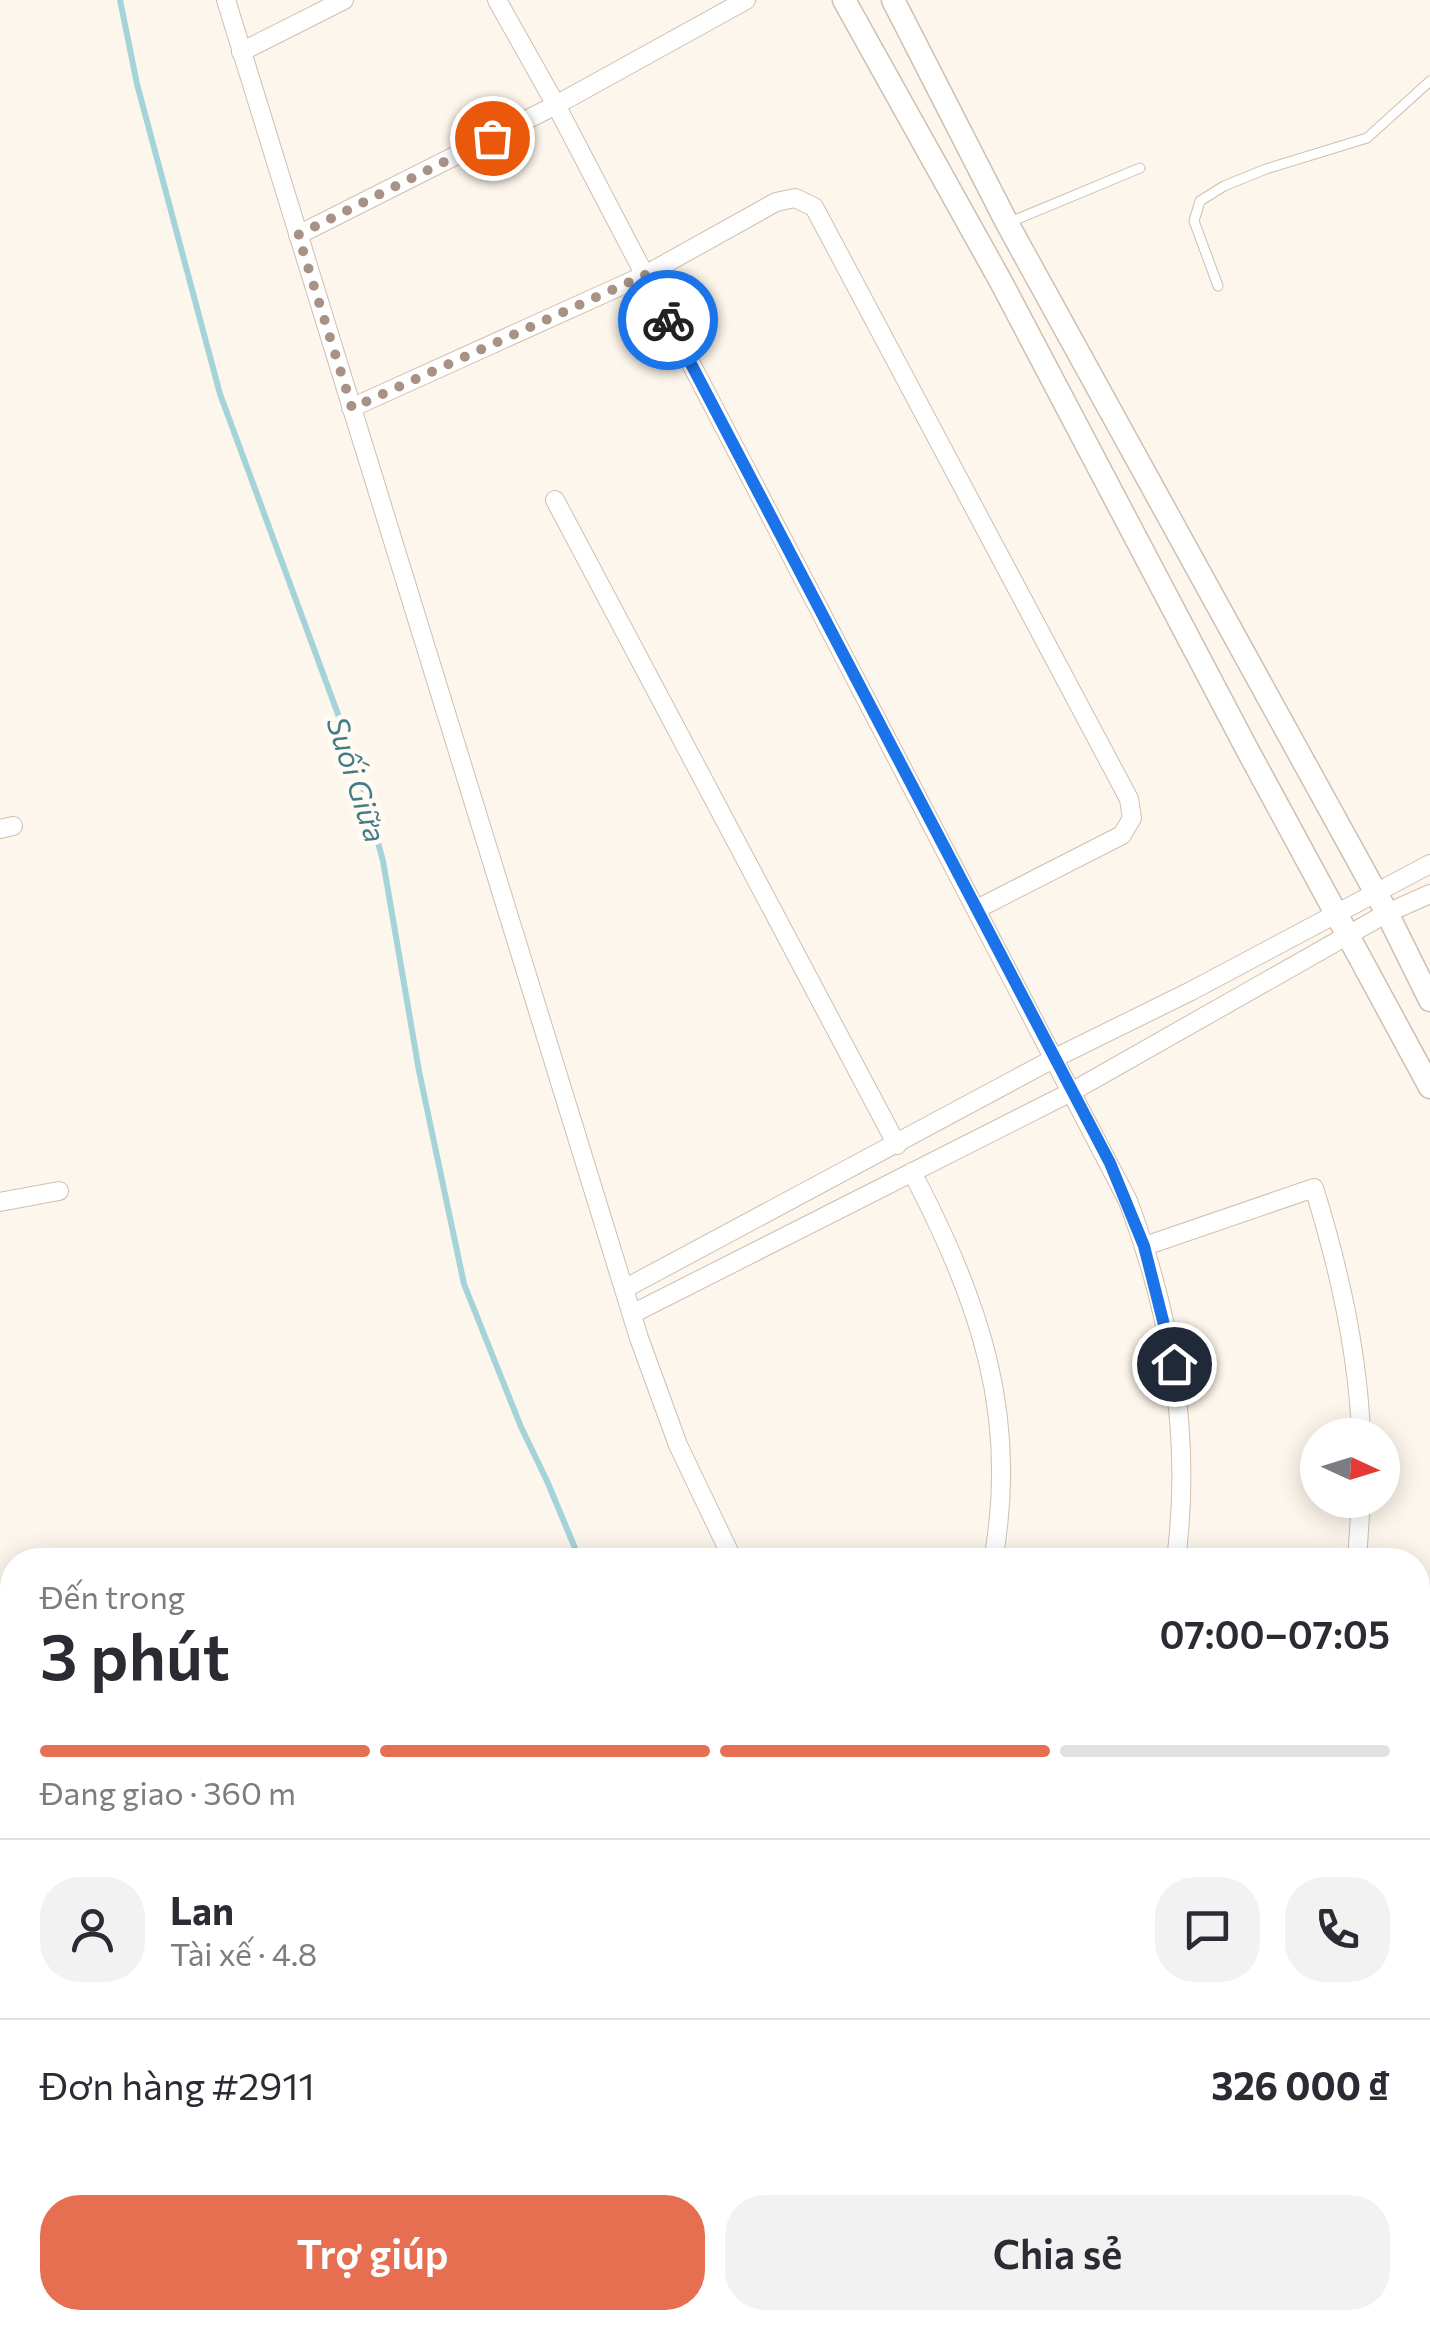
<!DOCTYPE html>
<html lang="vi">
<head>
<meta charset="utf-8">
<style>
	body { margin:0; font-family:Commissioner,sans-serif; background:#f2f2f3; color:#2b2b33; height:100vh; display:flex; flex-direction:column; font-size:38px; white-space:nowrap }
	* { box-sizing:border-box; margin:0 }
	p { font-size:32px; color:#7c7c81 }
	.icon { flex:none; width:55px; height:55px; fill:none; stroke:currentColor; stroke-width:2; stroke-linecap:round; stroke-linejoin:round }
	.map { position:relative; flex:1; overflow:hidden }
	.drawer { position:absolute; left:0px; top:1548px; width:1430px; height:782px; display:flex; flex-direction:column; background:#fff; border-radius:40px 40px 0 0; box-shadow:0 5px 25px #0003 }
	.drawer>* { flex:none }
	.needle { width:65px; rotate:94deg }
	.controls { position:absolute; left:1300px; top:1418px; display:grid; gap:20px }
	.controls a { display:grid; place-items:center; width:100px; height:100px; border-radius:50%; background:#fff; box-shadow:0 5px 25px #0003; font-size:50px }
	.pin { position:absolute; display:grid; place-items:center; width:85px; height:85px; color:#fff; margin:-42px; border:5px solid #fff; border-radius:50%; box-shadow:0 2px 10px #0007 }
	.courier { position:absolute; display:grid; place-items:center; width:100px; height:100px; margin:-50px; border:8px solid #1a73e8; border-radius:50%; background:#fff; color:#222; box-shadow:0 2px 12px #0007 }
	.headline em { font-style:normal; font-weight:600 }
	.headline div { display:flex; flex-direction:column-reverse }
	.headline { display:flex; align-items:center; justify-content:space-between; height:170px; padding:0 40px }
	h1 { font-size:65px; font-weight:600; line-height:75px }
	.bar { display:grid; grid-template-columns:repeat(4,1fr); gap:15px 10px; align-content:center; height:120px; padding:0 40px }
	.bar i { height:12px; border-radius:8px; background:#e1e1e2 }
	.bar .current { background:#e76f51 }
	.bar p { grid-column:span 4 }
	.line { display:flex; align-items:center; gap:25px; padding:0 40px; border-top:2px solid #e1e1e2 }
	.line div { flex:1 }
	.round { display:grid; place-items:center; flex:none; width:105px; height:105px; border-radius:40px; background:#f2f2f3 }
	.primary-button { display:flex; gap:20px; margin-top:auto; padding:20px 40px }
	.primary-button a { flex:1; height:115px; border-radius:40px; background:#e76f51; color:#fff; font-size:40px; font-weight:600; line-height:115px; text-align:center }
	.primary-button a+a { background:#f2f2f3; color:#2b2b33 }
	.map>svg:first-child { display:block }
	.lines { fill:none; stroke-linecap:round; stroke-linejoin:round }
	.stream { stroke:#a5d3da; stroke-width:6 }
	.service-casing { stroke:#d1beb0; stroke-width:11 }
	.minor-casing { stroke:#d1beb0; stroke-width:20 }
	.tertiary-casing { stroke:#d1beb0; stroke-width:25 }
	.service { stroke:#fff; stroke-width:9 }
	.minor { stroke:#fff; stroke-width:18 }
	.tertiary { stroke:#fff; stroke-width:22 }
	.done { stroke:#a89285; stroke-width:10; stroke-dasharray:0 18 }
	.route { stroke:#1a73e8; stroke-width:12 }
	.labels { text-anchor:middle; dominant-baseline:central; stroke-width:10; stroke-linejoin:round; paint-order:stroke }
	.water-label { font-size:30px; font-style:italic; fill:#437c86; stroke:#fffaf3 }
</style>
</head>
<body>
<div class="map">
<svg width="1430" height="2329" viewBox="0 0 1430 2329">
	<rect width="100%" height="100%" fill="#fdf6ec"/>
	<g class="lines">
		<!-- stream -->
		<g class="stream">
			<path d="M120 0 137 84 220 394 356 763 383 861 419 1071 464 1284 521 1427 547 1481 580 1560"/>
			<path d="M1313 2318 1332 2329"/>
		</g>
		<defs>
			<g id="service">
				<path d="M1010 222 1140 168"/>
				<path d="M1218 286 1194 221 1200 201 1224 186 1266 169 1367 138 1430 81"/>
				<path d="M805 2318 810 2329"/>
			</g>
			<g id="minor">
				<path d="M226 0 639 1338 678 1445 733 1560"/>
				<path d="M497 0 556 105 1128 1201C1172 1317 1192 1436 1176 1560"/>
				<path d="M241 52 344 0"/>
				<path d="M298 235 556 105 746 0"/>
				<path d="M351 408 645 275 776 202 795 198 814 207 1129 799 1132 818 1122 835 977 909"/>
				<path d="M555 500 897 1145"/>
				<path d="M0 829 13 826"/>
				<path d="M912 1172C978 1299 1020 1414 993 1560"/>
				<path d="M0 1202 59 1191"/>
				<path d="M1145 1246 1314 1188C1339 1268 1358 1350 1361 1435"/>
				<path d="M624 1289 1055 1058 1191 991 1430 864"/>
				<path d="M632 1314 1073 1091 1387 913 1430 894"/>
				<path d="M1357 1560 1361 1500"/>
				<path d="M1418 1848 1430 1816"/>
				<path d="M1418 1946 1430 1918"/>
				<path d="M0 2247H12"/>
				<path d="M1418 2257 1430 2267"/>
				<path d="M118 2318 119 2329"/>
				<path d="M294 2329V2318"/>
				<path d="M459 2329 462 2318"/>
			</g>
			<g id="tertiary">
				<path d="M844 0 1000 280 1248 751 1430 1087"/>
				<path d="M893 0 1007 223 1387 913 1430 1000"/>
			</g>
		</defs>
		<!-- service casing -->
		<use href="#service" class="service-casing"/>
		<!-- minor casing -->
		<use href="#minor" class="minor-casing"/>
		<!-- tertiary casing -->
		<use href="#tertiary" class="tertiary-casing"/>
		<!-- service -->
		<use href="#service" class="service"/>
		<!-- minor -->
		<use href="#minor" class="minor"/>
		<!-- tertiary -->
		<use href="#tertiary" class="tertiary"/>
	</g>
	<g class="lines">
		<!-- done -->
		<path class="done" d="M492 138 298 235 352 408 645 275 668 320"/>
		<!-- route -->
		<path class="route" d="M668 320 1110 1163 1144 1246 1174 1364"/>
	</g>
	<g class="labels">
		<!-- water labels -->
		<g class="water-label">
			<text transform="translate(358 779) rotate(72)">Suối Giữa</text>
		</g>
	</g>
</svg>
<div class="controls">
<a><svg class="needle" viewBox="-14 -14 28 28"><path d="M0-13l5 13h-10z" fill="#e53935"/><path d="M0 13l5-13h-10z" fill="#7c7c81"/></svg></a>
</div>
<div class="pin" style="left:492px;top:138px;background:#ea580c"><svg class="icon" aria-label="bag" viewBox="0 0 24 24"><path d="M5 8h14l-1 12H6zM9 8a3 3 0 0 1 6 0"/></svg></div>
<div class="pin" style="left:1174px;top:1364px;background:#1f2937"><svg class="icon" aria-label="home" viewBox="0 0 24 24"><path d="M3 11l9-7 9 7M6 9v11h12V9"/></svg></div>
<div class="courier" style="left:668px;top:320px"><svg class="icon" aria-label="bike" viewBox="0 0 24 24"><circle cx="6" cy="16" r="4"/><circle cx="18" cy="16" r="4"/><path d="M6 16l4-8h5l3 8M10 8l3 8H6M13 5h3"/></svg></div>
<section class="drawer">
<div class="headline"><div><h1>3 phút</h1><p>Đến trong</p></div><em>07:00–07:05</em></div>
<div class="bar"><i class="current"></i><i class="current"></i><i class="current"></i><i></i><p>Đang giao · 360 m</p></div>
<div class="line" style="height:180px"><a class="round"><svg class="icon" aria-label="person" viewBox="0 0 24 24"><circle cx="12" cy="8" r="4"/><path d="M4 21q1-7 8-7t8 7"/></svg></a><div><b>Lan</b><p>Tài xế · 4.8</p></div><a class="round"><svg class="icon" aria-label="chat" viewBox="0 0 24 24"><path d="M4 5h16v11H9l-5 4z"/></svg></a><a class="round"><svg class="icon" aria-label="phone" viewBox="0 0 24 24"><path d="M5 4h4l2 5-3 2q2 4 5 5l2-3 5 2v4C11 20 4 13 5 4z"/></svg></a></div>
<div class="line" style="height:130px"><div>Đơn hàng #2911</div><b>326 000 ₫</b></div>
<div class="primary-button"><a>Trợ giúp</a><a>Chia sẻ</a></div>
</section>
</div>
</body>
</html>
